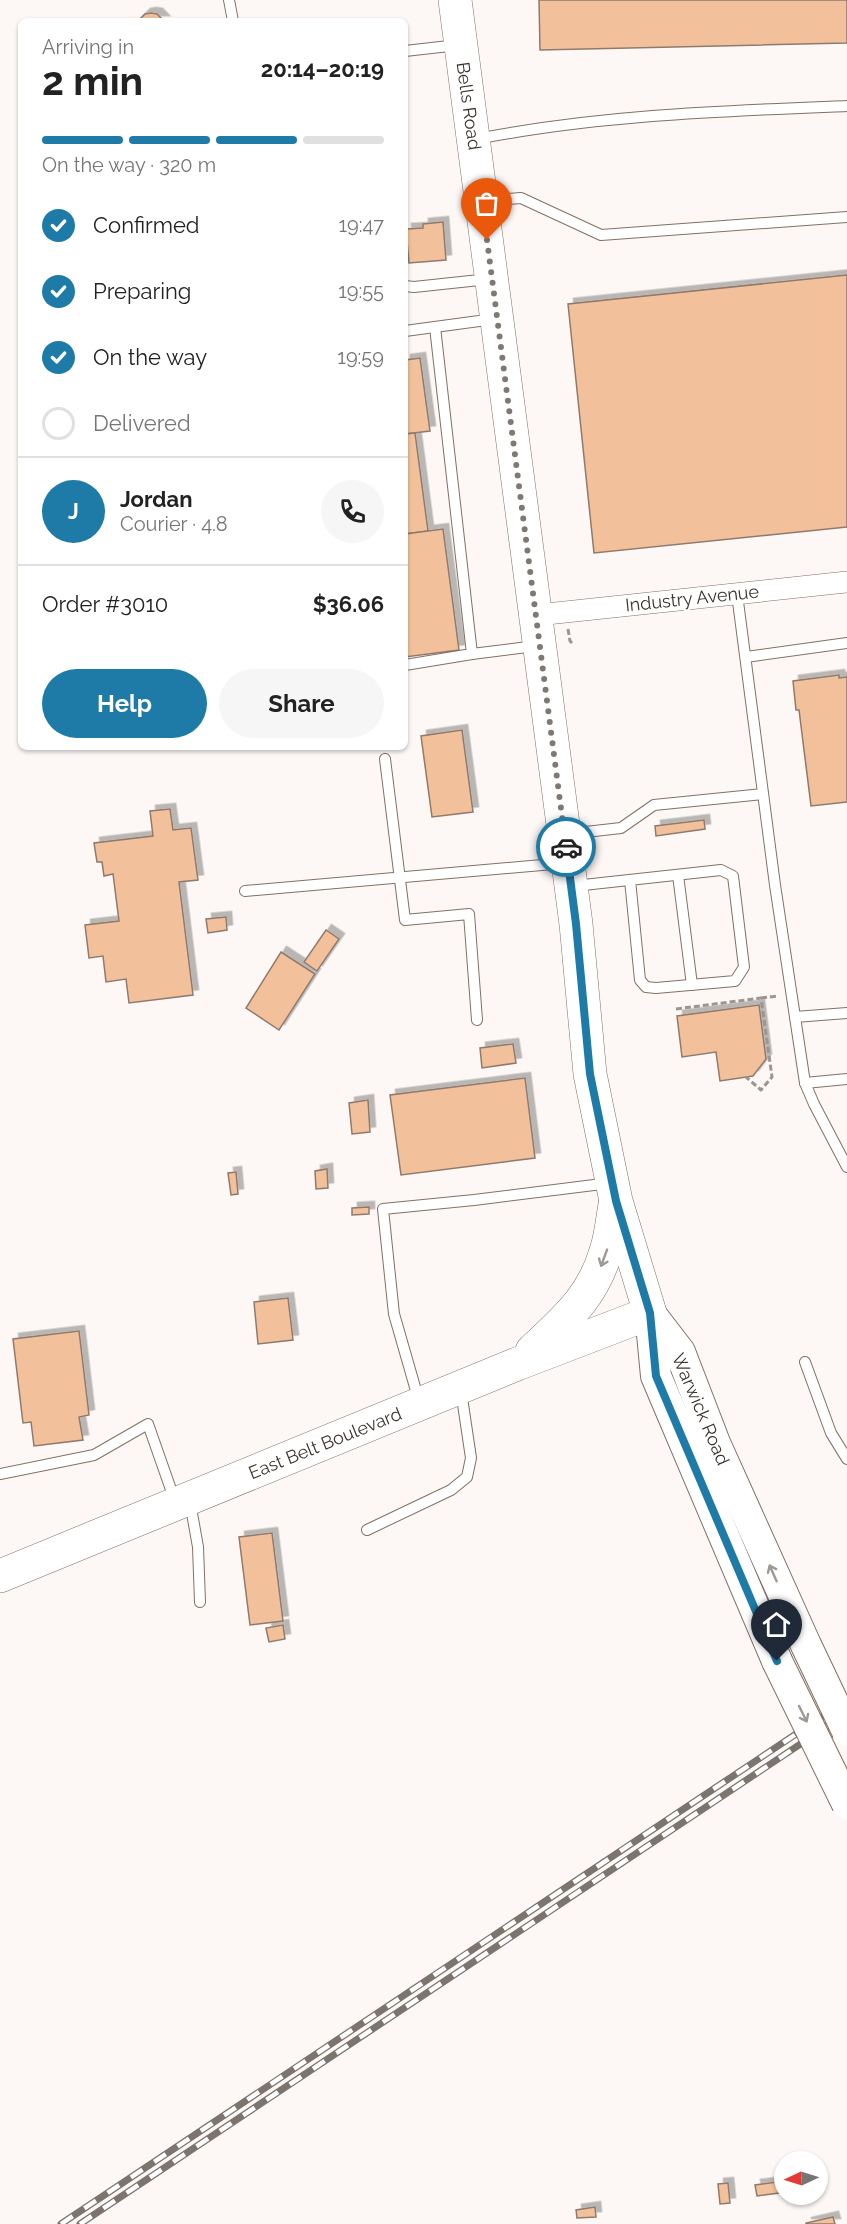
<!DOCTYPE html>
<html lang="en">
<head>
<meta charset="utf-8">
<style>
	body { margin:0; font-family:Raleway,sans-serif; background:#f6f6f6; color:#222; height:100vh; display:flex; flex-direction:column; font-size:22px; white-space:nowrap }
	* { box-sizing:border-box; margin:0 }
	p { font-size:20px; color:#767676 }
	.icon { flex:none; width:33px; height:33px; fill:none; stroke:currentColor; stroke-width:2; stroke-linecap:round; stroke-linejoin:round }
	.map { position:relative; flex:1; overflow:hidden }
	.details { position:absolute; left:18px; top:18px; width:390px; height:732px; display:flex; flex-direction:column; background:#fff; border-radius:9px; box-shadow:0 2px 4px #0004 }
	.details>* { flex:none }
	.needle { width:39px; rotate:266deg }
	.buttons { position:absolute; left:774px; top:2151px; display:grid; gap:12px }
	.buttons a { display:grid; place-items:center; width:54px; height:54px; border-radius:50%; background:#fff; box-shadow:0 2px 4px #0004; font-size:30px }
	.pin { position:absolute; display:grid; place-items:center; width:51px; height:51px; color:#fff; margin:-62px -26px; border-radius:50% 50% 50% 0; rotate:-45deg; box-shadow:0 0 6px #0007 }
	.pin .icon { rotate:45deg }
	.courier { position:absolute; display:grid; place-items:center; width:60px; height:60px; margin:-30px; border:4px solid #1e7ba8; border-radius:50%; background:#fff; color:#222; box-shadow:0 2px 8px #0007 }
	.head em { font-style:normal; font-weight:700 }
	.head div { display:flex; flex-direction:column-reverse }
	.head { display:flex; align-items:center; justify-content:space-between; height:102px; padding:0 24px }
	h1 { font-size:39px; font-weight:700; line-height:45px }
	.bar { display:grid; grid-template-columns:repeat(4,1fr); gap:9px 6px; align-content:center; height:72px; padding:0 24px }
	.bar i { height:8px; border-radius:4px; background:#e0e0e0 }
	.bar .active { background:#1e7ba8 }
	.bar p { grid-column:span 4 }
	.line { display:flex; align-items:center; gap:15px; padding:0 24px; border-top:2px solid #e0e0e0 }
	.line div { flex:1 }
	.round { display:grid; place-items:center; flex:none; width:63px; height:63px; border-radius:32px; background:#f6f6f6 }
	ol { padding:0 24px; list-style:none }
	li { display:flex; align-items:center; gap:18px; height:66px }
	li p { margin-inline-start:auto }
	li .icon { padding:6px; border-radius:50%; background:#1e7ba8; color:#fff; stroke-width:4 }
	li:last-child { color:#767676 }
	li i { width:33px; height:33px; border:3px solid #e0e0e0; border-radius:50% }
	.primary-button { display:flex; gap:12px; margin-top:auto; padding:12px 24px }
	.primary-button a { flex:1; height:69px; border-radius:36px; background:#1e7ba8; color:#fff; font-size:24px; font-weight:700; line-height:69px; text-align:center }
	.primary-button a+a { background:#f6f6f6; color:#222 }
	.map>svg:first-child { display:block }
	.building { fill:#f3c09c; stroke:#8f7a6c; stroke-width:1.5; filter:url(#shadow) }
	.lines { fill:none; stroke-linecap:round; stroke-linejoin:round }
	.service-casing { stroke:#847062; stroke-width:12 }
	.minor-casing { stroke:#847062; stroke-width:22 }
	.secondary-casing { stroke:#847062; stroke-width:32 }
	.primary-casing { stroke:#847062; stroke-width:34 }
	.path { stroke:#9c9591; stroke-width:3; stroke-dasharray:6 3; stroke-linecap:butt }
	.service { stroke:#fff; stroke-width:10 }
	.minor { stroke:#fff; stroke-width:21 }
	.secondary { stroke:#fff; stroke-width:30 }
	.primary { stroke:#fff; stroke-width:33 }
	.rail-casing { stroke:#7c746f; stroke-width:7 }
	.rail { stroke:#fff; stroke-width:4.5; stroke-dasharray:14; stroke-linecap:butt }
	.secondary-bridge-casing { stroke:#847062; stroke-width:32; stroke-linecap:butt }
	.secondary-bridge { stroke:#fff; stroke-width:30 }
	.oneway { stroke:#9e9996 }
	.done { stroke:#807873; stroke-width:6; stroke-dasharray:0 10.8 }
	.route { stroke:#1e7ba8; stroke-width:8 }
	.labels { text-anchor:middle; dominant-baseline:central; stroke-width:4.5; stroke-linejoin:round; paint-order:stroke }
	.street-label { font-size:18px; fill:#3c332d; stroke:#fff }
</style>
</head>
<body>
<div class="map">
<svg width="847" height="2224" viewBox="0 0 847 2224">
	<defs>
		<filter id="shadow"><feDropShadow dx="5.5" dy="-5.5" stdDeviation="0" flood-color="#0004"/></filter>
	</defs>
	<rect width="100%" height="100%" fill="#fdf8f5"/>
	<!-- building -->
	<g class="building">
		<path d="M539 0H847V43L540 50Z"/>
		<path d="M151 13 157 14 164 21H138L145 14Z"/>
		<path d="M443 222 446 260 409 263 406 229 423 228V224Z"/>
		<path d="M847 275V527L594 553 568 304Z"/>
		<path d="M420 358 430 431 405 434V360Z"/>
		<path d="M415 433 428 531 405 534V434Z"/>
		<path d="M443 529 459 650 405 657V534Z"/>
		<path d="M839 675V678L847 677V802L811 806 799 710H796L793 681Z"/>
		<path d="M462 730 473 812 432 817 421 736Z"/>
		<path d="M170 809 173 830 191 828 198 880 179 882 193 995 129 1003 126 979 106 982 103 956 89 958 85 925 119 921 113 874 104 876 102 862H97L94 843 153 836 150 811Z"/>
		<path d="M704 820 705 829 656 836 655 826Z"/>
		<path d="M226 917 227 930 208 933 206 919Z"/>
		<path d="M326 930 339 939 317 971 304 962Z"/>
		<path d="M281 952 315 974 279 1030 246 1008Z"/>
		<path d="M759 1005 766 1059 753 1076 720 1081 716 1052 682 1057 677 1016Z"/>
		<path d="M513 1044 516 1063 482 1068 480 1048Z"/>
		<path d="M525 1078 535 1158 401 1175 390 1095Z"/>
		<path d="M368 1100 370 1132 352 1134 349 1103Z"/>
		<path d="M327 1169 328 1188 316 1189 315 1171Z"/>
		<path d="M236 1172 238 1194 231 1195 228 1173Z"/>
		<path d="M369 1207V1214L352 1215V1208Z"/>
		<path d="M288 1298 293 1340 258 1344 254 1302Z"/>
		<path d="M79 1331 89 1415 79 1417 83 1440 34 1446 31 1422 23 1423 13 1339Z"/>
		<path d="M272 1533 283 1621 250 1625 239 1537Z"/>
		<path d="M283 1625 285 1639 269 1642 266 1628Z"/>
		<path d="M777 2182 779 2193 757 2196 755 2185Z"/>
		<path d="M728 2183 730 2203 720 2204 718 2184Z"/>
		<path d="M595 2207 596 2217 577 2218 576 2210Z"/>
		<path d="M833 2217 835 2224H806V2223Z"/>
	</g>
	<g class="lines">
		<defs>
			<g id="service">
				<path d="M229 0 233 21"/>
				<path d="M405 51 458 45"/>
				<path d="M477 139C599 115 723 111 847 106"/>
				<path d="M484 201 521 198 601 235 847 217"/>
				<path d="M405 286 414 287 489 279"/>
				<path d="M435 327 472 654 535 646"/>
				<path d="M405 331 494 319"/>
				<path d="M737 594 775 885 805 1083 814 1104 847 1167"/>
				<path d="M746 657 847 643"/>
				<path d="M405 665 472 654"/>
				<path d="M385 759 405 920 469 914 477 1020"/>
				<path d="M568 834 621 828 654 805 763 794"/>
				<path d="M678 875 692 985"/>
				<path d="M574 886C623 881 672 875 721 870L733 876 744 967 735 981 656 988 646 987 640 980 630 880"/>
				<path d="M245 891 565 863"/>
				<path d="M795 1017 847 1013"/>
				<path d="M805 1083 847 1079"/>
				<path d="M805 1362 831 1433 847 1459"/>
				<path d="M419 1401 394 1314 383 1209 474 1200 610 1183"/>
				<path d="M0 1474 94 1455 148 1424 175 1501"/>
				<path d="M190 1502 198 1547 200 1602"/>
				<path d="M367 1530 451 1490 467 1477 471 1458 461 1391"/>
			</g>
			<path id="minor" d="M537 615 847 582"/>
			<g id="secondary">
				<path d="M650 1313 656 1376 777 1661"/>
				<path d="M650 1313 680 1352 715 1443 806 1645"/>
			</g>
			<g id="primary">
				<path d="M532 1351C565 1320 593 1297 606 1251 611 1237 612 1221 615 1205"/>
				<path d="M0 1576 517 1364 650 1313 616 1201 590 1074 576 924 455 0"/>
			</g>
		</defs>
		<!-- service casing -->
		<use href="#service" class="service-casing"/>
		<!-- minor casing -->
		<use href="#minor" class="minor-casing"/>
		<!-- secondary casing -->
		<use href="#secondary" class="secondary-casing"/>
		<!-- primary casing -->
		<use href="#primary" class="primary-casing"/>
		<!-- path -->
		<g class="path">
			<path d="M568 629 570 641 573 644"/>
			<path d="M761 998 778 996"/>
			<path d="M676 1009 761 998 772 1077 761 1090 746 1077"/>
		</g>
		<!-- service -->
		<use href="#service" class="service"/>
		<!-- minor -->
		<use href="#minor" class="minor"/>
		<!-- secondary -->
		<use href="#secondary" class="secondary"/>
		<!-- primary -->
		<use href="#primary" class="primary"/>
		<defs>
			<g id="rail">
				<path d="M61 2224 847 1700"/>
				<path d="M80 2224 847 1713"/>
			</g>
		</defs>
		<!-- rail casing -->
		<use href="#rail" class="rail-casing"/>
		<!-- rail -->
		<use href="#rail" class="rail"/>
		<defs>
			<g id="secondary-bridge">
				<path d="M806 1645 847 1731"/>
				<path d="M777 1661 847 1804"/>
			</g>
		</defs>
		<!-- secondary-bridge casing -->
		<use href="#secondary-bridge" class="secondary-bridge-casing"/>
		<!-- secondary-bridge -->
		<use href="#secondary-bridge" class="secondary-bridge"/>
	</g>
	<!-- one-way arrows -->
	<defs><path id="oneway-shaft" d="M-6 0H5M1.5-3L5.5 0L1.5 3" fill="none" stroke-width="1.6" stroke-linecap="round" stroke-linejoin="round" transform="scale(1.5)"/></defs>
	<g class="oneway">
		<use href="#oneway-shaft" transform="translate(604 1258) rotate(110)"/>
		<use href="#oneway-shaft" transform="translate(773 1573) rotate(-114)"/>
		<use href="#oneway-shaft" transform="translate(803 1714) rotate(64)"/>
	</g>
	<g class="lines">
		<!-- done -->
		<path class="done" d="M487 240 566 847"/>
		<!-- route -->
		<path class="route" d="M566 847 576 924 590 1074 616 1201 650 1313 656 1376 777 1661"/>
	</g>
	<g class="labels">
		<!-- street labels -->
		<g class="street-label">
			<text transform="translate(469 106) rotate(82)">Bells Road</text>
			<text transform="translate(692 598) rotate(-6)">Industry Avenue</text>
			<text transform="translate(701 1409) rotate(67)">Warwick Road</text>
			<text transform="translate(325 1443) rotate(-22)">East Belt Boulevard</text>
		</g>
	</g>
</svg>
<div class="buttons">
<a><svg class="needle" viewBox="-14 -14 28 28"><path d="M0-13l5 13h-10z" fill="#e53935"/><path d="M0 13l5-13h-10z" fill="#767676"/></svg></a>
</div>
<div class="pin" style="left:487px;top:240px;background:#ea580c"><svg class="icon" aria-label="bag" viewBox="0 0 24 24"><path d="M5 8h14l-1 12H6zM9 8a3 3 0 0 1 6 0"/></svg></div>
<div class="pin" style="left:777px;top:1661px;background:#1f2937"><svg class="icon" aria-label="home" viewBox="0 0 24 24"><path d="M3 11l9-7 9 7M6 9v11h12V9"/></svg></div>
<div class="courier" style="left:566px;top:847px"><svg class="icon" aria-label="car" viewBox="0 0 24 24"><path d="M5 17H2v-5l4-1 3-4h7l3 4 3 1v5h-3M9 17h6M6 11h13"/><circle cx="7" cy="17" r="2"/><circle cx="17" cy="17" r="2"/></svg></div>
<section class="details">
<div class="head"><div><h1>2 min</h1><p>Arriving in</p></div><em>20:14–20:19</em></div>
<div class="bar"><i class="active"></i><i class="active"></i><i class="active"></i><i></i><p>On the way · 320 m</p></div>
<ol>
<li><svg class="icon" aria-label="check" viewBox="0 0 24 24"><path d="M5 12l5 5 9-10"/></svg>Confirmed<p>19:47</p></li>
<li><svg class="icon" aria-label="check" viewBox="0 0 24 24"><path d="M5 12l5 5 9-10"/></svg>Preparing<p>19:55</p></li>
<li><svg class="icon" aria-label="check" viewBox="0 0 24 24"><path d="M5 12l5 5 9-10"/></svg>On the way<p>19:59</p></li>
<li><i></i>Delivered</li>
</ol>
<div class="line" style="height:108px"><b class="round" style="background:#1e7ba8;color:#fff">J</b><div><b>Jordan</b><p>Courier · 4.8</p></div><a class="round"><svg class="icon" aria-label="phone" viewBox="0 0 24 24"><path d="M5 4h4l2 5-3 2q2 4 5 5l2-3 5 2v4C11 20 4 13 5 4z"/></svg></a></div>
<div class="line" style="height:78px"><div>Order #3010</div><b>$36.06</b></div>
<div class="primary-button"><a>Help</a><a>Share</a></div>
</section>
</div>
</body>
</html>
